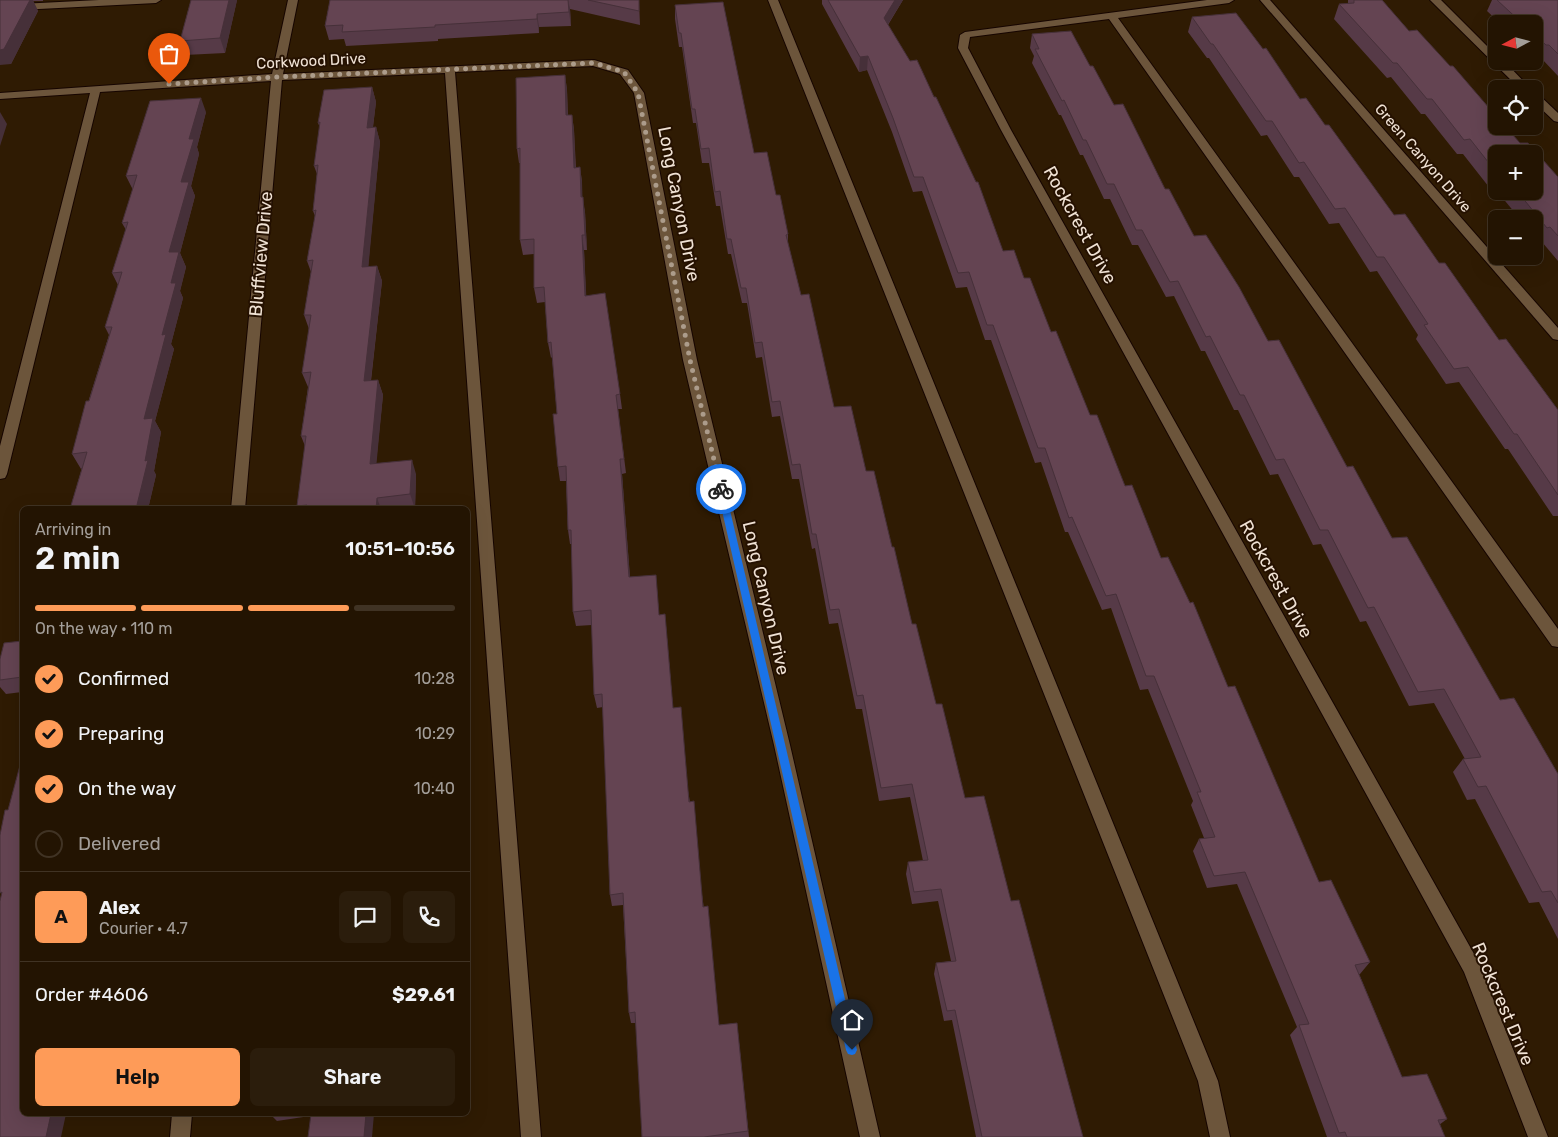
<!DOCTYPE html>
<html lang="en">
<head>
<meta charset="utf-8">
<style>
	body { margin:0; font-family:Rubik,sans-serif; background:#2b1d0c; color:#f1f3f6; height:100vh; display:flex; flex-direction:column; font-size:19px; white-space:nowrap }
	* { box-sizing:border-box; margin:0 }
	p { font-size:16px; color:#a39e99 }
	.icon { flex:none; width:28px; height:28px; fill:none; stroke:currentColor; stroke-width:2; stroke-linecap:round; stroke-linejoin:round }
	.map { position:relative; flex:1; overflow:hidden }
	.drawer { position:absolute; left:20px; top:506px; width:450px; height:610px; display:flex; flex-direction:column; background:#231402; border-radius:8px; box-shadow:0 5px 20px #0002,0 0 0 1px #403324 }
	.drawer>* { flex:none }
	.needle { width:32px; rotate:263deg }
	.tools { position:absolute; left:1488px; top:15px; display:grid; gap:10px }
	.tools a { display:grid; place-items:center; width:55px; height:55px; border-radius:8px; background:#231402; box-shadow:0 5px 20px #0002,0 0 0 1px #403324; font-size:25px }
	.pin { position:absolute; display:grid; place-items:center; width:42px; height:42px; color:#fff; margin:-51px -21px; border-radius:50% 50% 50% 0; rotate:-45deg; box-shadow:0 0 5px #0007 }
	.pin .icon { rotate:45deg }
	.courier { position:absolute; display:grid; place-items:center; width:50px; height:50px; margin:-25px; border:4px solid #1a73e8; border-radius:50%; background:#fff; color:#222; box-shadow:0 1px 6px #0007 }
	.headline em { font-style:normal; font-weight:600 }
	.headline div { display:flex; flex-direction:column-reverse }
	.headline { display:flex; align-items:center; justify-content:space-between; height:85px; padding:0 15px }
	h1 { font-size:32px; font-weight:600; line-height:38px }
	.bar { display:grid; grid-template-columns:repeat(4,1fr); gap:8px 5px; align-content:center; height:60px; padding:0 15px }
	.bar i { height:6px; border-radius:4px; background:#403324 }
	.bar .current { background:#fe9b58 }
	.bar p { grid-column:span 4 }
	.line { display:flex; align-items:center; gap:12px; padding:0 15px; border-top:1px solid #403324 }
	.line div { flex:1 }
	.round { display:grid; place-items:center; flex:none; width:52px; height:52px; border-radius:8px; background:#2b1d0c }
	ol { padding:0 15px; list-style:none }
	li { display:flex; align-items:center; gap:15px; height:55px }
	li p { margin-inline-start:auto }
	li .icon { padding:5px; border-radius:50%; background:#fe9b58; color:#111; stroke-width:4 }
	li:last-child { color:#a39e99 }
	li i { width:28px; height:28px; border:2px solid #403324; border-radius:50% }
	.primary-button { display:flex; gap:10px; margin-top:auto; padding:10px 15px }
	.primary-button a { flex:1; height:58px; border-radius:8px; background:#fe9b58; color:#111; font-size:20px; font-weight:600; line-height:58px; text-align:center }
	.primary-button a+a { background:#2b1d0c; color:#f1f3f6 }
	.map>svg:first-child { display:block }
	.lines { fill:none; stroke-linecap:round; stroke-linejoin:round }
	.minor-casing { stroke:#160500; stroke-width:2 }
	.minor { fill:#6c553b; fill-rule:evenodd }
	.wall { fill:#563a47; fill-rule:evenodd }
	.shaded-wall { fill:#463039 }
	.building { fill:#644452; stroke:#463039 }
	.route { fill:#1a73e8 }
	.done { stroke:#ac9c8b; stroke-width:5; stroke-dasharray:0 9 }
	.labels { text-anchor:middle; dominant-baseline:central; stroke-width:4; stroke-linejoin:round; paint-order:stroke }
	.far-street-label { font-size:15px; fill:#f0e2d4; stroke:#251100 }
	.street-label { font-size:18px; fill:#f0e2d4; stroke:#251100 }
</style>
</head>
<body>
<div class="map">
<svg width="1558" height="1137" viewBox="0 0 1558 1137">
	<rect width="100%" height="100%" fill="#2f1b03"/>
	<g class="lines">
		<defs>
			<g id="minor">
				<path d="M99 0H161L156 3 0 11V5Z"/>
				<path d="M288 0H298L283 74 594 60 628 70 644 93 697 360 790 745 880 1137H860L774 745 683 360 634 93 620 74 593 66 455 72 541 1137H521L445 73 282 80 245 509H231L271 81 100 92 7 474 5 478 0 479V446L90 93 0 99V93L272 74Z"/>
				<path d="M768 0H778L1218 1081 1230 1137H1210L1198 1081Z"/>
				<path d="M1207 0H1234L1229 3 1118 18 1558 629V647L1552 646 1109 19 970 37 968 48 1011 130 1478 961 1548 1137H1528L1464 972 1001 130 958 48 960 35 965 32Z"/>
				<path d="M1260 0H1270L1558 328V340L1553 339Z"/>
				<path d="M1430 0H1441L1496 55V61H1504L1531 89H1520Z"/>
				<path d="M1534 93 1538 94 1558 113V122L1554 121 1534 102Z"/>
				<path d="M172 1114H192L190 1137H170Z"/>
			</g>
		</defs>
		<!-- minor casing -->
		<use href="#minor" class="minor-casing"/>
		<!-- minor -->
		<use href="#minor" class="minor"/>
	</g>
	<!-- wall -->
	<g class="wall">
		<path d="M0 0H43V1H33L38 11 11 64Z"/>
		<path d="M191 0H237L225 53 185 55 180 41Z"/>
		<path d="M330 0H639L640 25 570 9 571 26 539 27V33L438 39V41L346 46 344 39 329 40 325 26Z"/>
		<path d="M822 0H903L888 25 1003 251 1024 278 1051 332 1090 415 1161 558 1228 687 1319 882 1370 962 1360 974H1359L1402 1077 1447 1119 1439 1125 1445 1137H1327L1290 1035 1297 1027 1237 884 1207 888 1193 851 1199 839 1204 838 1191 805 1193 801 1148 689 1140 690 1111 608 1102 610 1068 532H1065L1041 462 1035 463 991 340H985L967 287 956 288 922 191 913 192 892 132 867 70 859 72 822 4Z"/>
		<path d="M1348 0H1382L1409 31 1520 143 1558 177V261L1542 242H1539L1534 236V219H1520L1501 196H1496L1463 154H1457L1425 114H1421L1391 77 1387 78 1334 19 1339 4H1348ZM1496 154 1534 191H1496Z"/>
		<path d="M1492 0H1558V76L1542 59 1539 60 1534 55V24H1501L1487 11Z"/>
		<path d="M675 5 754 153 776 195 788 234V243L801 295 834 407 866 471 892 547 912 624 936 704 965 798 1011 901 1083 1137H976L952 1020 944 1021 934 974 936 963 951 961 938 901 912 904 906 874 908 862 923 861 910 797 879 801 862 709H856L838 623 829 624 815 548 812 549 799 479H792L780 416 772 417 762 357 756 358 747 303H742L731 254H728L720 206H716L709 163H702L696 123H693L682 47H679L675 19Z"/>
		<path d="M1192 17 1300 99 1325 125 1394 215 1439 263 1499 340 1558 410V516H1553L1508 449H1505L1459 382 1446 384 1416 339 1418 335 1377 271 1370 272 1339 223 1329 224 1299 177H1294L1267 135 1261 136 1209 58H1207L1188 32Z"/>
		<path d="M1032 34 1090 66 1114 105 1165 189 1194 236 1268 341 1392 538 1500 700 1558 774V939L1539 902 1529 903 1475 799 1467 800 1453 772 1463 759H1465L1434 703 1409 706 1366 621 1360 622 1321 544 1313 545 1278 474 1270 475 1238 410H1234L1205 351H1201L1174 296 1166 297 1138 245H1132L1110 199H1104L1083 155H1080L1061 115H1059L1032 63 1034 56 1030 48Z"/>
		<path d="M565 75 567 90 568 115H572L574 130 576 168 580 167 582 182V197L585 212 587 250H584L586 295 620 394 622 409H618L626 473 622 474 630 577 657 589 659 615 665 614 673 708 690 802 719 1025 737 1023 749 1137H642L636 1023H631L629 1013 623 905 612 906 610 895 603 707 597 708 594 695 592 625 576 626 573 612 572 544H570L568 530 566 481H560L558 467 557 414 552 357 551 358 548 343 545 302 537 303 534 288V254L523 255 520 240V163H519L517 149Z"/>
		<path d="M372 87 376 102 373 127H376L380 142 368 267 377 266 382 281 371 381 378 380 383 395 376 463 416 474 415 509H299L297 506 305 446 301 436 308 387 302 373 309 329 304 315 311 272 307 261 315 216 313 211 317 174 314 166 320 128 318 123Z"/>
		<path d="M206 112 197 147 199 154 191 186 195 196 180 253 186 267 180 291 183 298 171 344 174 349 155 421 161 432 154 471 156 475 148 509H70L82 468 81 469 72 454 109 335 105 327 118 285 112 273 126 230 122 223 133 190 126 176Z"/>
		<path d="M22 641V692L6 694 0 687V659Z"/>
		<path d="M270 1114H374L310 1116 277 1121Z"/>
	</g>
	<!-- shaded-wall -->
	<g class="shaded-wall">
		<path d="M30 0H33L38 11 11 64 0 65V50Z"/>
		<path d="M229 0H237L225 53 220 38Z"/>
		<path d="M568 0 570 9 571 26 569 12Z"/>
		<path d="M895 0H903L883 32 884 18Z"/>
		<path d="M537 14 539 27V33L537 19Z"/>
		<path d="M868 56 867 70 859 72 860 57Z"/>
		<path d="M565 75 567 90 568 130 566 115Z"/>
		<path d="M372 87 376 102 371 142 367 128Z"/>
		<path d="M201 98 206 112 197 147 199 154 191 186 195 196 180 253 186 267 180 291 183 298 171 344 174 349 155 421 161 432 154 471 156 475 148 509H136L145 461 144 419 162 335 171 283 169 252 189 139Z"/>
		<path d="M0 112 7 124 0 146Z"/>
		<path d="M572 115 574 130 576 183 574 168Z"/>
		<path d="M376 127 380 142 367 282 362 267Z"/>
		<path d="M580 167 582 182 583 212 581 197Z"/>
		<path d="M583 197 585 212 587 250 585 235Z"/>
		<path d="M582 235 584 250 587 310 585 296Z"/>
		<path d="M377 266 382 281 369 396 364 381Z"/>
		<path d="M378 380 383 395 375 479 370 464Z"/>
		<path d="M620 459 622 474 631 591 629 577Z"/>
		<path d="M412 460 416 474 415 509 410 494Z"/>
		<path d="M377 498 381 509H376Z"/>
		<path d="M51 1114H66L61 1137H46Z"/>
		<path d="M366 1114H374L372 1137H364Z"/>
	</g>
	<!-- building -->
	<g class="building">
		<path d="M0 0H30L4 49 0 50Z"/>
		<path d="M191 0H229L220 38 180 41Z"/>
		<path d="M330 0H568L569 12 537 14V19L435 25V27L342 32 343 25 325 26Z"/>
		<path d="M588 0H639V11Z"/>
		<path d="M828 0H895L884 18 910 61 917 60 934 97H936L976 182H978L1003 251 1014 250 1024 278H1030L1051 332 1056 331 1090 415H1097L1125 486 1132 485 1161 558 1168 557 1190 603 1193 602 1228 687 1235 686 1319 882 1331 880 1370 962 1355 965 1402 1077 1427 1074 1447 1119 1438 1120 1445 1137H1347L1345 1132 1339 1133 1299 1025 1309 1024 1245 872 1214 876 1199 839 1215 837 1197 792H1201L1154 676H1146L1116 594 1106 596 1072 517 1069 518 1045 448H1038L993 325H987L969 272 958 273 923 177H914L893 118 868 56 860 57Z"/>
		<path d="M1354 0H1382L1409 31 1417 30 1450 66H1453L1496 116V126H1505L1520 143H1528L1558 177V236L1550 227 1547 228 1517 191H1534V154H1496V172L1470 139 1464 140 1432 99H1427L1397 63H1393L1339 4 1354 3Z"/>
		<path d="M1497 0H1558V54L1549 45H1546L1534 34V24H1523Z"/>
		<path d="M723 2 754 153 767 152 776 195H780L788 234 786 235 801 295 809 294 834 407 851 406 866 471H874L892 547H894L912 624H916L936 704H942L965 798 984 796 1011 901 1019 900 1083 1137H982L955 1010 947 1011 936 963 956 961 941 889 914 892 908 862 928 860 912 784 881 788 863 695 857 696 839 609 830 610 816 534H812L800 464 792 465 780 401 772 402 762 342 755 343 746 288H741L731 239H727L720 191 715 192 709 148 701 149 695 109H692L681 33H679L675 5Z"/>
		<path d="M1236 13 1263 49 1266 48 1300 99 1306 98 1325 125H1329L1394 215 1405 214 1439 263H1445L1499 340 1506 339 1558 410V495L1517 434H1514L1468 367 1454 369 1424 325 1428 324 1384 257H1377L1345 208 1335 209 1304 162 1299 163 1272 121H1266L1213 44H1211L1192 17Z"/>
		<path d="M1071 31 1090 66H1093L1114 105 1123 104 1165 189H1169L1194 236 1206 235 1239 287 1268 341 1279 340 1347 467 1353 466 1392 538 1407 537 1500 700 1514 698 1558 774V903L1551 891 1542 892 1486 786 1478 787 1463 759 1481 757 1444 689 1418 692 1374 607 1368 608 1328 530H1320L1284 459 1276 460 1244 395H1240L1210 336 1206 337 1178 281 1170 282 1142 230H1136L1114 184H1107L1086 140H1083L1064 100 1062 101 1035 49H1039L1032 34Z"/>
		<path d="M565 75 566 115H572L574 168 580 167 581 197H583L585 235H582L585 296 605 293 620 394 616 395 624 459H620L629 577 656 575 659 615 665 614 673 708 681 707 689 802 694 801 703 907 708 906 719 1025 737 1023 748 1131 704 1137H642L635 1012 629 1013 623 893 610 895 602 694 594 695 591 610 573 612 571 530H568L566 466 558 467 553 414H557L551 342 548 343 544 287 534 288V239L520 240V148L517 149 516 78Z"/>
		<path d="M372 87 367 128 376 127 362 267 377 266 364 381 378 380 370 464 412 460 410 494 377 498 376 509H306L307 505 297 506 306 436H301L311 372 302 373 311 315H304L313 260 307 261 316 210 313 211 318 165 314 166 320 122 318 123 324 90Z"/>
		<path d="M201 98 189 139H194L181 182H189L169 252H179L171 283H176L162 335 166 334 144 419 153 418 145 461 148 460 136 509H70L87 452 72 454 86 401H89L112 327H105L122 272 112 273 128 222 122 223 137 175 126 176 150 101Z"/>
		<path d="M22 641V677L0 680V659L4 643Z"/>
		<path d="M22 758V1114H51L46 1137H0V901L2 892 0 893V835L5 810H8Z"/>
		<path d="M311 1114H366L364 1137H308Z"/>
	</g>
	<!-- route -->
	<path class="route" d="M721 486 725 489 857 1050 855 1054 852 1055 848 1054 846 1050 717 489Z"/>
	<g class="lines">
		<!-- done -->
		<path class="done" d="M169 84 277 77 594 63 624 72 638 93 690 360 721 489"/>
	</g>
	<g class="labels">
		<!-- far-street labels -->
		<g class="far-street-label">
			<text transform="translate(311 61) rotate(-3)">Corkwood Drive</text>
			<text transform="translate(1423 158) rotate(49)">Green Canyon Drive</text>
		</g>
		<!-- street labels -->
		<g class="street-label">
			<text transform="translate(679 204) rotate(79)">Long Canyon Drive</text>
			<text transform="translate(1080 225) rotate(61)">Rockcrest Drive</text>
			<text transform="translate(261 254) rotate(-85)">Bluffview Drive</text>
			<text transform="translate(1276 579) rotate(61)">Rockcrest Drive</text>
			<text transform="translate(766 598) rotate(77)">Long Canyon Drive</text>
			<text transform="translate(1503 1004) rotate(67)">Rockcrest Drive</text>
		</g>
	</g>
</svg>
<div class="tools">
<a><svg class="needle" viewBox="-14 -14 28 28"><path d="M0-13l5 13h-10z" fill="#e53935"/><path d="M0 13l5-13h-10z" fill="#a39e99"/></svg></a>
<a><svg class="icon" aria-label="locate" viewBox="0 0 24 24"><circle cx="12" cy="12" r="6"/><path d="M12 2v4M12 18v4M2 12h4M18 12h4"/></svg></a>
<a>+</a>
<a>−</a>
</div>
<div class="pin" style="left:169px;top:84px;background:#ea580c"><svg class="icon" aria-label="bag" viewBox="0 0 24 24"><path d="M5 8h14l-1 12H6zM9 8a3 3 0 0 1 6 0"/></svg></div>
<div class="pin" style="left:852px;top:1050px;background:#1f2937"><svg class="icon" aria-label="home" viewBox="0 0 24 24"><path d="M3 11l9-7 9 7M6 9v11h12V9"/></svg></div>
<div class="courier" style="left:721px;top:489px"><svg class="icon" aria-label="bike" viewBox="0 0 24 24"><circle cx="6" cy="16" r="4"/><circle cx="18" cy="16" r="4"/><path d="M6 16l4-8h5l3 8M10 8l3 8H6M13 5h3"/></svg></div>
<section class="drawer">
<div class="headline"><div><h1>2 min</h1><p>Arriving in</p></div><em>10:51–10:56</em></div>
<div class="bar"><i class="current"></i><i class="current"></i><i class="current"></i><i></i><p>On the way · 110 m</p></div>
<ol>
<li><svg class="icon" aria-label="check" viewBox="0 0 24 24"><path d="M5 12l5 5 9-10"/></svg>Confirmed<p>10:28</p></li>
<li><svg class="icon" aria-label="check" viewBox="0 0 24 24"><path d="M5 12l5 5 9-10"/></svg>Preparing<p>10:29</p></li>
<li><svg class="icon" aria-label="check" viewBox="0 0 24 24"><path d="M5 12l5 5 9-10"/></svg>On the way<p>10:40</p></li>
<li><i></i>Delivered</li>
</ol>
<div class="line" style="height:90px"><b class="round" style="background:#fe9b58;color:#111">A</b><div><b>Alex</b><p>Courier · 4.7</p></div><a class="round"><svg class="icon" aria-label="chat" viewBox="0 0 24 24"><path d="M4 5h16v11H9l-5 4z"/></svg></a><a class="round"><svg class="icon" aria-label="phone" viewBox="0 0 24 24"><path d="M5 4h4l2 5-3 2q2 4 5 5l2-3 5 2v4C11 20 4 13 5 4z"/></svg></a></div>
<div class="line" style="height:65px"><div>Order #4606</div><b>$29.61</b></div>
<div class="primary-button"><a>Help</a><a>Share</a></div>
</section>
</div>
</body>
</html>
